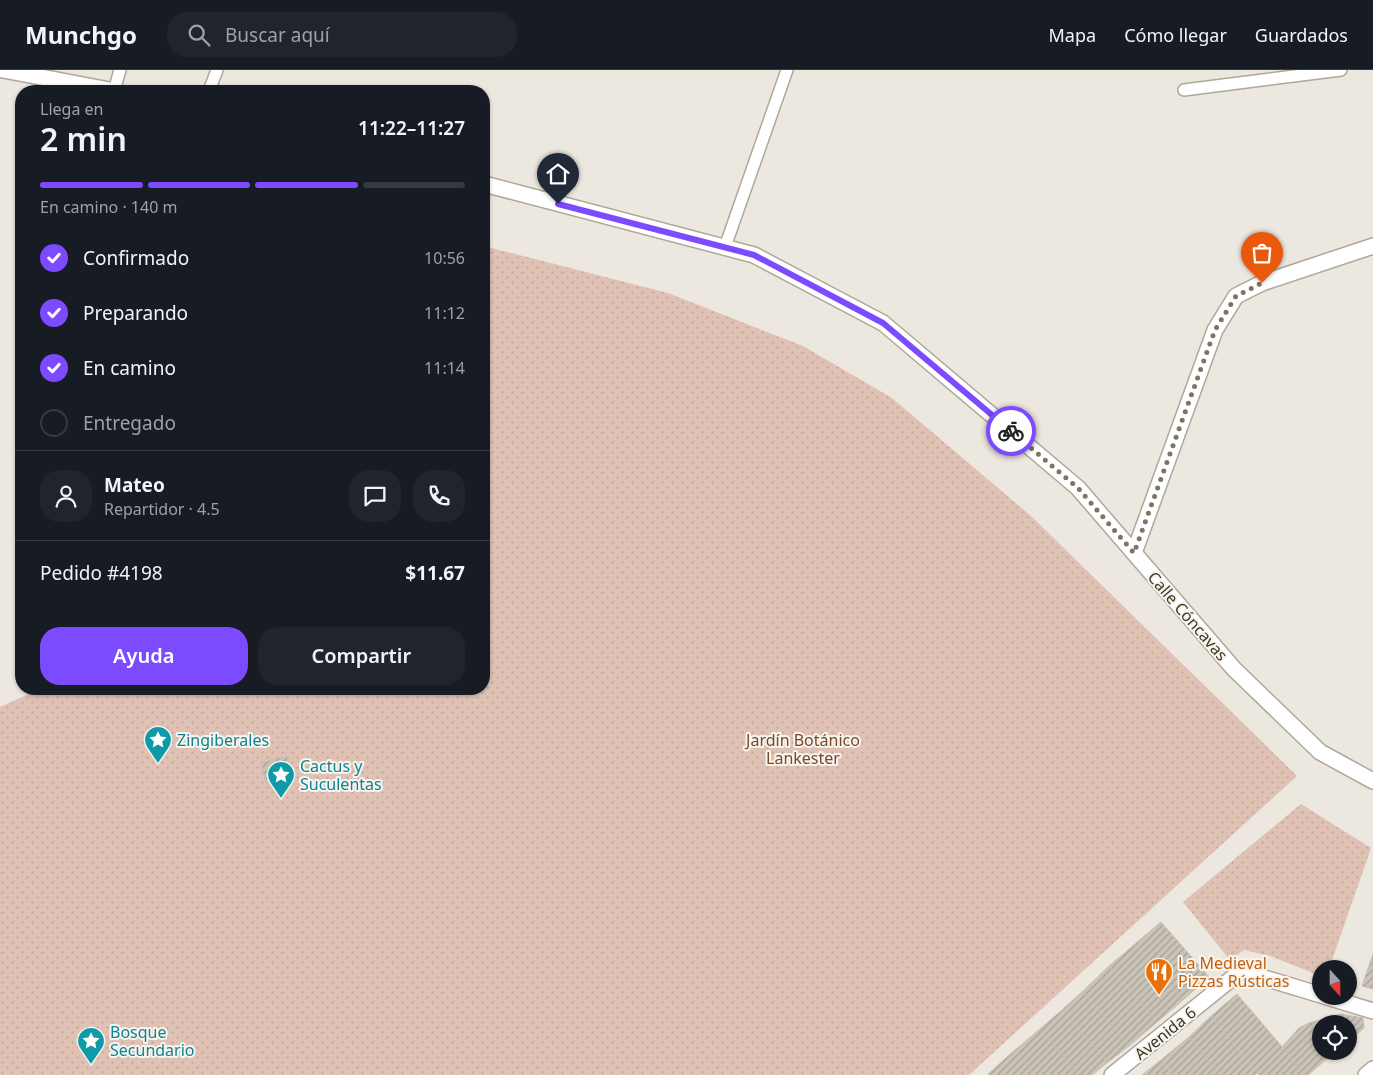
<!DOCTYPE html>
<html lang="es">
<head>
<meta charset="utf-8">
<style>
	body { margin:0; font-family:"Noto Sans",sans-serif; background:#20242c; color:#f1f3f6; height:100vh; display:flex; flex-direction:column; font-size:19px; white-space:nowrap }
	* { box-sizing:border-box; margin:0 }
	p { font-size:16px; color:#9ea1a6 }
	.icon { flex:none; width:28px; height:28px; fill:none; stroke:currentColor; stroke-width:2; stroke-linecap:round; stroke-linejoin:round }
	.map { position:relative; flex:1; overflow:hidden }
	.drawer { position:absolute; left:15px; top:15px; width:475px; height:610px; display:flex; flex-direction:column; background:#171b24; border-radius:20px; box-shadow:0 1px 4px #0004 }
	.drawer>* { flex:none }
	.needle { width:32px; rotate:159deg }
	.tools { position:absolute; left:1312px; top:890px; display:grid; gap:10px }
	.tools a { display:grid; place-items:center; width:45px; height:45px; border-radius:50%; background:#171b24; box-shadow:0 1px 4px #0004; font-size:25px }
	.pin { position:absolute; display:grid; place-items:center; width:42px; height:42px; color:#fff; margin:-51px -21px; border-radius:50% 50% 50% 0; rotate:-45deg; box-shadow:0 0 5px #0007 }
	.pin .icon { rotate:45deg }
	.courier { position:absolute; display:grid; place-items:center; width:50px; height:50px; margin:-25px; border:4px solid #7c4aff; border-radius:50%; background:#fff; color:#222; box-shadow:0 1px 6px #0007 }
	.headline em { font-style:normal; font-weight:600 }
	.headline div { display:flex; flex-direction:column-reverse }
	.headline { display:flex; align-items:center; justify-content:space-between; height:85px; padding:0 25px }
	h1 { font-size:32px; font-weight:600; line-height:38px }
	.bar { display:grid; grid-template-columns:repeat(4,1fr); gap:8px 5px; align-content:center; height:60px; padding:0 25px }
	.bar i { height:6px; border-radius:4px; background:#363941 }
	.bar .active { background:#7c4aff }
	.bar p { grid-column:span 4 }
	.line { display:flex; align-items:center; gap:12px; padding:0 25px; border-top:1px solid #363941 }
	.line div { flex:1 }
	.round { display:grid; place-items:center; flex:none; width:52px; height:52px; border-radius:20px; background:#20242c }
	ol { padding:0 25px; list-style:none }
	li { display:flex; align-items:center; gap:15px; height:55px }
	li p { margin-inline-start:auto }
	li .icon { padding:5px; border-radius:50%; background:#7c4aff; color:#fff; stroke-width:4 }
	li:last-child { color:#9ea1a6 }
	li i { width:28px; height:28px; border:2px solid #363941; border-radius:50% }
	.action { display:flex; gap:10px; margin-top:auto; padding:10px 25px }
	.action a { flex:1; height:58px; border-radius:20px; background:#7c4aff; color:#fff; font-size:20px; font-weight:600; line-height:58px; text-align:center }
	.action a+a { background:#20242c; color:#f1f3f6 }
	header { display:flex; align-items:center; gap:30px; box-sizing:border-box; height:70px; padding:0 25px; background:#171b24; border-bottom:1px solid #363941 }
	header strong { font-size:24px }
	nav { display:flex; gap:28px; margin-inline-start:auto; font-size:18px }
	.search { width:350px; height:45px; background:#20242c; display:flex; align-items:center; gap:12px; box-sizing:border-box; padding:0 18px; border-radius:20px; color:#9ea1a6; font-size:19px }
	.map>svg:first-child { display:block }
	.green { fill:url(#green-dots) }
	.building { fill:url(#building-hatch); stroke:#c7beb1 }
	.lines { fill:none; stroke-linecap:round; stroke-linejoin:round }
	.service-casing { stroke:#ada89a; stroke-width:14 }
	.minor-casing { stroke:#ada89a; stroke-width:18 }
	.service { stroke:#fff; stroke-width:11 }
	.minor { stroke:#fff; stroke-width:15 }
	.done { stroke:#7b7562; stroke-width:5; stroke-dasharray:0 9 }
	.route { stroke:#7c4aff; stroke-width:6 }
	.labels { text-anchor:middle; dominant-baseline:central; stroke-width:4; stroke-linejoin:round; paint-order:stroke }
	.street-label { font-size:16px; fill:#3e371e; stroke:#f8f4f0 }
	.culture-label { font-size:16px; fill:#0d838f; stroke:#f8f4f0; text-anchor:start }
	.park-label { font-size:16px; fill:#7a4823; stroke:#f8f4f0 }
	.food-label { font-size:16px; fill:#c56008; stroke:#f8f4f0; text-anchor:start }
</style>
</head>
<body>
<header>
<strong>Munchgo</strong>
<div class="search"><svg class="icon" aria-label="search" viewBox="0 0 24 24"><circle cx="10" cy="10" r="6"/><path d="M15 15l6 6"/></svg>Buscar aquí</div>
<nav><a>Mapa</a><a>Cómo llegar</a><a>Guardados</a></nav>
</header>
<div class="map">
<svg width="1373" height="1005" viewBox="0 0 1373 1005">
	<defs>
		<pattern id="green-dots" width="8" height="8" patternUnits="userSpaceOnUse" patternTransform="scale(1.25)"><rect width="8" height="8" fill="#e0c2b5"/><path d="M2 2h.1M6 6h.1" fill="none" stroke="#c1a79b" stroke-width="1.8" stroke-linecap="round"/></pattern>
		<pattern id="building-hatch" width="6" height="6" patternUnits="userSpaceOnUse" patternTransform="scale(1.25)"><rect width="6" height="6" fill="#cac3b7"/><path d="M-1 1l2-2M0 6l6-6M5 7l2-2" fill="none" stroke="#a59f94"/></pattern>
	</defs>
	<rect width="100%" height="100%" fill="#ece7df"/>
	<!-- green -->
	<g class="green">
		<path d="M484 176 668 223 803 276 892 328 1031 446 1297 706 969 1005H0V637L40 619H484Z"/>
		<path d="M1301 734 1371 778 1329 899H1321V906L1270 886 1244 880 1230 890 1183 832Z"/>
	</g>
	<!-- building -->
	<g class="building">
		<path d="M287 686 292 707 266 713 261 693Z"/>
		<path d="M1161 852 1209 907 1183 930 1135 874Z"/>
		<path d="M1135 874 1183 930 1157 952 1109 896Z"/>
		<path d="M1373 884V919L1362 916Z"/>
		<path d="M1109 896 1157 952 1129 976 1083 921Z"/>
		<path d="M1083 921 1129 976 1108 992 1062 940Z"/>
		<path d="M1237 924 1283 978 1257 1003 1211 946Z"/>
		<path d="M1062 940 1108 992 1092 1005H1079L1040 959Z"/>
		<path d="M1341 944 1363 948 1364 958 1349 971V954H1321V981H1336L1308 1005H1305L1283 978V976L1299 958 1309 953Z"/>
		<path d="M1211 946 1257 1003 1255 1005H1220L1189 967Z"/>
		<path d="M1040 959 1079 1005H1035L1015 980Z"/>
		<path d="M1189 967 1220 1005H1173L1161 990Z"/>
		<path d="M1283 978 1305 1005H1259L1257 1003Z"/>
		<path d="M1015 980 1035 1005H989L988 1004Z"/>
		<path d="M1161 990 1173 1005H1142Z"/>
	</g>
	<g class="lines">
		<defs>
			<g id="service">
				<path d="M1184 20 1341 0"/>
				<path d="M114 21 120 0"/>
				<path d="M209 21 217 0"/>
				<path d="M725 177 787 0"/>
			</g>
			<g id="minor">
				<path d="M3 0 115 21"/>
				<path d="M484 114 754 185 883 253 1078 418 1234 599 1320 682 1373 711"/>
				<path d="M1134 483 1215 260 1236 226 1262 213 1373 176"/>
				<path d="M1324 926 1373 941"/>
				<path d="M1112 1005 1241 901 1321 925"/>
				<path d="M1366 1005 1373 999"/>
			</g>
		</defs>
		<!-- service casing -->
		<use href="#service" class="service-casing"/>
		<!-- minor casing -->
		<use href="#minor" class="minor-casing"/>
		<!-- service -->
		<use href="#service" class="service"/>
		<!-- minor -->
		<use href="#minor" class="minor"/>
	</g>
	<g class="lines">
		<!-- done -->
		<path class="done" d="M1011 361 1078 418 1134 483 1215 260 1236 226 1262 213"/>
		<!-- route -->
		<path class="route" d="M558 134 754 185 883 253 1011 361"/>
	</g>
	<!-- icons -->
	<defs>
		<symbol id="sight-pin" viewBox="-11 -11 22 30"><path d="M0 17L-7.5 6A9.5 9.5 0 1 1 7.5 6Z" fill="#0f9aa8" stroke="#f8f4f0"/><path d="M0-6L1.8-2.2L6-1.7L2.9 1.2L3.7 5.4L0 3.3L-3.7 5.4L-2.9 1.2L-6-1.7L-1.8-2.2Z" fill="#fff"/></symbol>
		<symbol id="restaurant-pin" viewBox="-11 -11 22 30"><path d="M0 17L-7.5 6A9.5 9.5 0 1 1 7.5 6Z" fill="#e8710a" stroke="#f8f4f0"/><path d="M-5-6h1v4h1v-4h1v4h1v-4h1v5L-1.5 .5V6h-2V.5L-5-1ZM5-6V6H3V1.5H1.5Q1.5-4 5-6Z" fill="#fff"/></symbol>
	</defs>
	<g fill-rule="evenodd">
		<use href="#sight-pin" x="142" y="654" width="32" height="43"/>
		<use href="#sight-pin" x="265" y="689" width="32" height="43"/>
		<use href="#restaurant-pin" x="1143" y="886" width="32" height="43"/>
		<use href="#sight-pin" x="75" y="955" width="32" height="43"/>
	</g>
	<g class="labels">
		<!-- street labels -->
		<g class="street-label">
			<text transform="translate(1188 546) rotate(49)">Calle Cóncavas</text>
			<text transform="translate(1165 963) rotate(-39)">Avenida 6</text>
		</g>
		<!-- culture labels -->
		<g class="culture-label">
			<text x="177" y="670">Zingiberales</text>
			<text x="300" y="696">Cactus y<tspan x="300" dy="18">Suculentas</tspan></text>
			<text x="110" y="962">Bosque<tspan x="110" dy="18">Secundario</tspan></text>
		</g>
		<!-- park labels -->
		<g class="park-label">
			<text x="803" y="670">Jardín Botánico<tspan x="803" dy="18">Lankester</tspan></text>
		</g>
		<!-- food labels -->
		<g class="food-label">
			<text x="1178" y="893">La Medieval<tspan x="1178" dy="18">Pizzas Rústicas</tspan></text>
		</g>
	</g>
</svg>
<div class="tools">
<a><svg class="needle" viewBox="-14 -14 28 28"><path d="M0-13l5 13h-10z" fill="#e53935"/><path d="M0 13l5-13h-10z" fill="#9ea1a6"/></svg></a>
<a><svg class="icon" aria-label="locate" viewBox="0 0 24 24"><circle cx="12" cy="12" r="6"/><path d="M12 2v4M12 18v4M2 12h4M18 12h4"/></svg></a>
</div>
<div class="pin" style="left:1262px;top:213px;background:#ea580c"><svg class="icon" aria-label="bag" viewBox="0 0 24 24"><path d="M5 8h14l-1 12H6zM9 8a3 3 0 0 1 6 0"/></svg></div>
<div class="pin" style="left:558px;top:134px;background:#1f2937"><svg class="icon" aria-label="home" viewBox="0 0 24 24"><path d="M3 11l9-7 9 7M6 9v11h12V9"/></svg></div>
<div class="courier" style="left:1011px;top:361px"><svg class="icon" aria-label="bike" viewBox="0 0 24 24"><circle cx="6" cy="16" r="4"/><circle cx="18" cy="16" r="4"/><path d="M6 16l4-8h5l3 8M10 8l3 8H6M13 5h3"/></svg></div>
<section class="drawer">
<div class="headline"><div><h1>2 min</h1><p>Llega en</p></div><em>11:22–11:27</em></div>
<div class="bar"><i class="active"></i><i class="active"></i><i class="active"></i><i></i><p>En camino · 140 m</p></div>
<ol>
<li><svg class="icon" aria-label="check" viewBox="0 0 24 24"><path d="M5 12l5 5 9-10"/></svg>Confirmado<p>10:56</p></li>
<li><svg class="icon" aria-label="check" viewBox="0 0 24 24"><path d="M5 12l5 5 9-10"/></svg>Preparando<p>11:12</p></li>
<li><svg class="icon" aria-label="check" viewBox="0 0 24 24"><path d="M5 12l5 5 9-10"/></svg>En camino<p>11:14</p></li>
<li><i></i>Entregado</li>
</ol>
<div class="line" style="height:90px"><a class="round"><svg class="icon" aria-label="person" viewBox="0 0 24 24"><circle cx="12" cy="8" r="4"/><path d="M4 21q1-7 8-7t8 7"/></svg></a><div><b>Mateo</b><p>Repartidor · 4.5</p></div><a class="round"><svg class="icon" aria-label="chat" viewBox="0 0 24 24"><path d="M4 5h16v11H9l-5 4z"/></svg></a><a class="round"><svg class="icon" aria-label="phone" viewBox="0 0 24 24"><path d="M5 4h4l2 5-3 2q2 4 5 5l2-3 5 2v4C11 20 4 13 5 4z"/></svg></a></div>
<div class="line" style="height:65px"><div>Pedido #4198</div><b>$11.67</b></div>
<div class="action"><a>Ayuda</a><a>Compartir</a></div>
</section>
</div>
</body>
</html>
